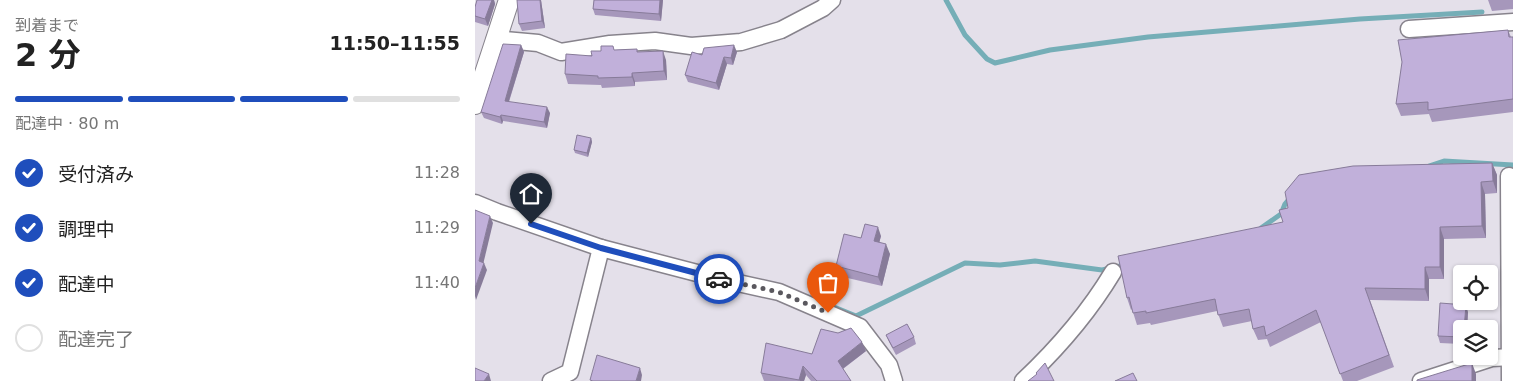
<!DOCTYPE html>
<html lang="ja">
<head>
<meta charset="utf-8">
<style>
	body { margin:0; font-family:"DejaVu Sans","Noto Sans JP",sans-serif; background:#f2f2f2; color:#222; height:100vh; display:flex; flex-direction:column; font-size:19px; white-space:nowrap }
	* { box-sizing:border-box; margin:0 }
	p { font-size:16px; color:#767676 }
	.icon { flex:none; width:28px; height:28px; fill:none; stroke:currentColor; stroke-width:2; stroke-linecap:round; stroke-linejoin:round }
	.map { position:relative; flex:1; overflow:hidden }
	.details { display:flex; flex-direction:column; background:#fff; width:475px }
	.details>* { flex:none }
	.tools { position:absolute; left:978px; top:265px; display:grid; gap:10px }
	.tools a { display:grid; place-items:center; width:45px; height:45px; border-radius:5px; background:#fff; box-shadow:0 1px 4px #0004; font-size:25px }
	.pin { position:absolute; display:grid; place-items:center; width:42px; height:42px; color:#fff; margin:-51px -21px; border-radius:50% 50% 50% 0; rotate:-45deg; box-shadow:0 0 5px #0007 }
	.pin .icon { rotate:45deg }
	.courier { position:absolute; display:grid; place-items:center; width:50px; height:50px; margin:-25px; border:4px solid #1f4ebc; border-radius:50%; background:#fff; color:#222; box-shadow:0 1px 6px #0007 }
	.head em { font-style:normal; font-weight:700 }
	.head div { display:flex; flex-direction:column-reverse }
	.head { display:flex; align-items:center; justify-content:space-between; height:85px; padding:0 15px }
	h1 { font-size:32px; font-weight:700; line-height:38px }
	.bar { display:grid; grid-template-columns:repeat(4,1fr); gap:8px 5px; align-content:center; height:60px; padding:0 15px }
	.bar i { height:6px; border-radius:4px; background:#e0e0e0 }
	.bar .active { background:#1f4ebc }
	.bar p { grid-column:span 4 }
	ol { padding:0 15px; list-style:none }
	li { display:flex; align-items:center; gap:15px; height:55px }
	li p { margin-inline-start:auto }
	li .icon { padding:5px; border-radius:50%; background:#1f4ebc; color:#fff; stroke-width:4 }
	li:last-child { color:#767676 }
	li i { width:28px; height:28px; border:2px solid #e0e0e0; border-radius:50% }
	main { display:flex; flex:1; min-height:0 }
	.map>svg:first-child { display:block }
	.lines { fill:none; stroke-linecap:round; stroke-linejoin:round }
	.stream { stroke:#75aeb7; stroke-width:5 }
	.minor-casing { stroke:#87838c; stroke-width:19 }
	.major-casing { stroke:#87838c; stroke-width:22 }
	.minor { stroke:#fff; stroke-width:16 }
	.major { stroke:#fff; stroke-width:20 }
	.wall { fill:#a697bb }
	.shaded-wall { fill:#877b99 }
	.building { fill:#c1b0da; stroke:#877b99 }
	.done { stroke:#5a585e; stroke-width:5; stroke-dasharray:0 9 }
	.route { stroke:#1f4ebc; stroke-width:6 }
</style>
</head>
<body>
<main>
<section class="details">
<div class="head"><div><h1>2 分</h1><p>到着まで</p></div><em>11:50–11:55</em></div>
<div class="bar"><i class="active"></i><i class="active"></i><i class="active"></i><i></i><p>配達中 · 80 m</p></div>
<ol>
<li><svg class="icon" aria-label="check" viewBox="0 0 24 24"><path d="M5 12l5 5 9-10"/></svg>受付済み<p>11:28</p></li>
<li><svg class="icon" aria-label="check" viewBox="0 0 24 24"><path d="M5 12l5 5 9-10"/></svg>調理中<p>11:29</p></li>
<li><svg class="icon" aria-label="check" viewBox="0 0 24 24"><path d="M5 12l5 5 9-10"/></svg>配達中<p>11:40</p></li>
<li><i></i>配達完了</li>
</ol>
</section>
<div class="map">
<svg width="1038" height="381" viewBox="0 0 1038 381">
	<rect width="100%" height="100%" fill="#e4e0ea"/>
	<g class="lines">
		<!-- stream -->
		<g class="stream">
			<path d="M471 0 490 35 512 59 520 63 575 50 673 37 885 19 1007 12"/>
			<path d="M954 166 969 161 1038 165"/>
			<path d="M786 228 806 214 810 204 815 198"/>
			<path d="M359 307 381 316 490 263 525 265 560 261 627 270 650 265"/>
		</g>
		<defs>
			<g id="minor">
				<path d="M934 29 1038 22"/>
				<path d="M20 39 63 43 86 52 135 44 180 41 216 46 266 42 306 30 348 8 357 0"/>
				<path d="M1034 176 1035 381"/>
				<path d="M0 203 22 212 126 248 245 279 304 292 385 327 414 365 419 381"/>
				<path d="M76 381 95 372 126 248"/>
				<path d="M548 381C582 349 614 312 638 272"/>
				<path d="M946 381 1017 358 1038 357"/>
			</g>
			<path id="major" d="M0 104 34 0"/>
		</defs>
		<!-- minor casing -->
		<use href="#minor" class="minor-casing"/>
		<!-- major casing -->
		<use href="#major" class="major-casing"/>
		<!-- minor -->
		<use href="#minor" class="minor"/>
		<!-- major -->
		<use href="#major" class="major"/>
	</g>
	<!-- wall -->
	<g class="wall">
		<path d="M1 0H19L20 4 13 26 0 22V7L2 0Z"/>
		<path d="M66 0 70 28 47 31 44 24Z"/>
		<path d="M119 0H188L186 21 120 15 118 9Z"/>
		<path d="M1013 0H1038V9L1017 11Z"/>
		<path d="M1033 30 1036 37H1038V112L957 122 954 114 926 116 921 104Z"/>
		<path d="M46 45 49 52 34 102 75 113 72 128 28 121 27 124 9 118 6 112Z"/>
		<path d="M162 49 163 52 191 60 192 80 160 82V86L127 88 126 85 93 84 90 74 117 56 140 50Z"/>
		<path d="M262 52 258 65 252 64 244 90 213 82 210 75 227 55Z"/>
		<path d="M116 138 117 142 113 157 100 153 99 150Z"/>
		<path d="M1017 163 1022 175V193L1010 194 1011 238 969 239V279H954V301L895 300 919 367 882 381H868L846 322 795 347 792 339 783 340 778 329 777 321 748 327 742 311 676 325 675 323 662 325 657 309 656 310 652 298 808 222Z"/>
		<path d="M406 236 404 243 415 254 407 286 364 276 361 266 386 238Z"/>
		<path d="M993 312 992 329H986V344L965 343 963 336Z"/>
		<path d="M411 335 439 337 441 344 421 355 414 342Z"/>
		<path d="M391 351 368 369 376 381H336L331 375 329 381H289L286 373 337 354Z"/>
	</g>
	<!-- shaded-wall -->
	<g class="shaded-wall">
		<path d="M17 0H19L20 4 13 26 10 19Z"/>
		<path d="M65 0H66L70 28 67 21Z"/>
		<path d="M185 0H188L186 21 184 14Z"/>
		<path d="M46 45 49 52 32 107 30 101Z"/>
		<path d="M259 45 262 52 258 65 256 58Z"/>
		<path d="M188 51 191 60 192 80 189 71Z"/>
		<path d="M249 57 252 64 244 90 241 83Z"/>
		<path d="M157 73 160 82V86L157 77Z"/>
		<path d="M72 107 75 113 72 128 69 122Z"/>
		<path d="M26 115 28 121 27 124 25 117Z"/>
		<path d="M116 138 117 142 113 157 112 153Z"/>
		<path d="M1017 163 1022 175V193L1018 181Z"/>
		<path d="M1006 182 1010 194 1011 238 1007 226Z"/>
		<path d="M15 216 18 223 7 269 4 261Z"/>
		<path d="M403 227 406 236 402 251 399 241Z"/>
		<path d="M965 227 969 239V279L965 267Z"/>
		<path d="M411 244 415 254 407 286 403 277Z"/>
		<path d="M9 263 12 270 1 300 0 296V288Z"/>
		<path d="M950 267 954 279V301L950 289Z"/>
		<path d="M991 305 993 312 992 329H989Z"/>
		<path d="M387 342 391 351 366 370 363 361Z"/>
		<path d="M997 363 1001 374V381H997Z"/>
		<path d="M328 366 331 375 329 381H325L324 380Z"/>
		<path d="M165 368 167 375 166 381H161Z"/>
		<path d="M14 374 16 381H9Z"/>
	</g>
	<!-- building -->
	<g class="building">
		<path d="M2 0H17L10 19 0 16V7Z"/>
		<path d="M42 0H65L67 21 44 24Z"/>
		<path d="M119 0H185L184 14 118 9Z"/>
		<path d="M1033 30 1034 37H1038V99L953 110V102L921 104 927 62 923 40Z"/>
		<path d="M28 44 46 45 30 101 72 107 69 122 26 115 25 117 6 112Z"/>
		<path d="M259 45 256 58 249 57 241 83 210 75 217 52 227 55 229 48Z"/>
		<path d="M126 46H138L139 50 162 49V52L188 51 189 71 157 73V77L123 78V76L90 74 91 54 117 56 116 51H126Z"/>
		<path d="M102 135 116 138 112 153 99 150Z"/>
		<path d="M1017 163 1018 181 1006 182 1007 226 965 227V267H950V289L890 288 914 355 865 374 841 310 791 336 789 326 778 329 774 309 743 315 740 299 671 313V311L658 313 654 297 652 298 643 256 808 222 804 210 813 208 810 192 824 175 878 166Z"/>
		<path d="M0 210 15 216 4 261 9 263 0 288Z"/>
		<path d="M390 224 403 227 399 241 411 244 403 277 361 266 369 234 386 238Z"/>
		<path d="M965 303 991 305 989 329H986V337L963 336Z"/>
		<path d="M432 324 439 337 418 348 411 335Z"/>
		<path d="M376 328 387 342 363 361 376 381H342L328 366 324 380 286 373 291 343 337 354 346 329 363 333Z"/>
		<path d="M122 355 165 368 161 381H118L115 380Z"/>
		<path d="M570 363 579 381H553L562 374 561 373Z"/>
		<path d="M997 363V381H942V380Z"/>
		<path d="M0 368 14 374 9 381H0Z"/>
		<path d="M658 373 662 381H640Z"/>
	</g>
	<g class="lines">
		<!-- done -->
		<path class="done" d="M244 279 304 292 353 313"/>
		<!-- route -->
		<path class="route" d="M56 224 126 248 244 279"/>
	</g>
</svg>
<div class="tools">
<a><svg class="icon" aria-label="locate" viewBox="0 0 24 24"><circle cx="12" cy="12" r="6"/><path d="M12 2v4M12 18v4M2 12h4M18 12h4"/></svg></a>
<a><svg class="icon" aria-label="layers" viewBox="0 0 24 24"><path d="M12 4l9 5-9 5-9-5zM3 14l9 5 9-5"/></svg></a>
</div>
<div class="pin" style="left:353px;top:313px;background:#ea580c"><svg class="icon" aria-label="bag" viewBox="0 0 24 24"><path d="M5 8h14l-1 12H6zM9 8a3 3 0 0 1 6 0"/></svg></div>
<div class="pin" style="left:56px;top:224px;background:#1f2937"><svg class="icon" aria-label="home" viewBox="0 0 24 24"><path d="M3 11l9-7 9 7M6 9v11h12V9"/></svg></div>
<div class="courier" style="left:244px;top:279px"><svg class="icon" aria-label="car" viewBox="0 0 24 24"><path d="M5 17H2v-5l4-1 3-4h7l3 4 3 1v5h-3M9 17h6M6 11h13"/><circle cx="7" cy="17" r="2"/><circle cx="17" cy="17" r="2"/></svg></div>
</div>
</main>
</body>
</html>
